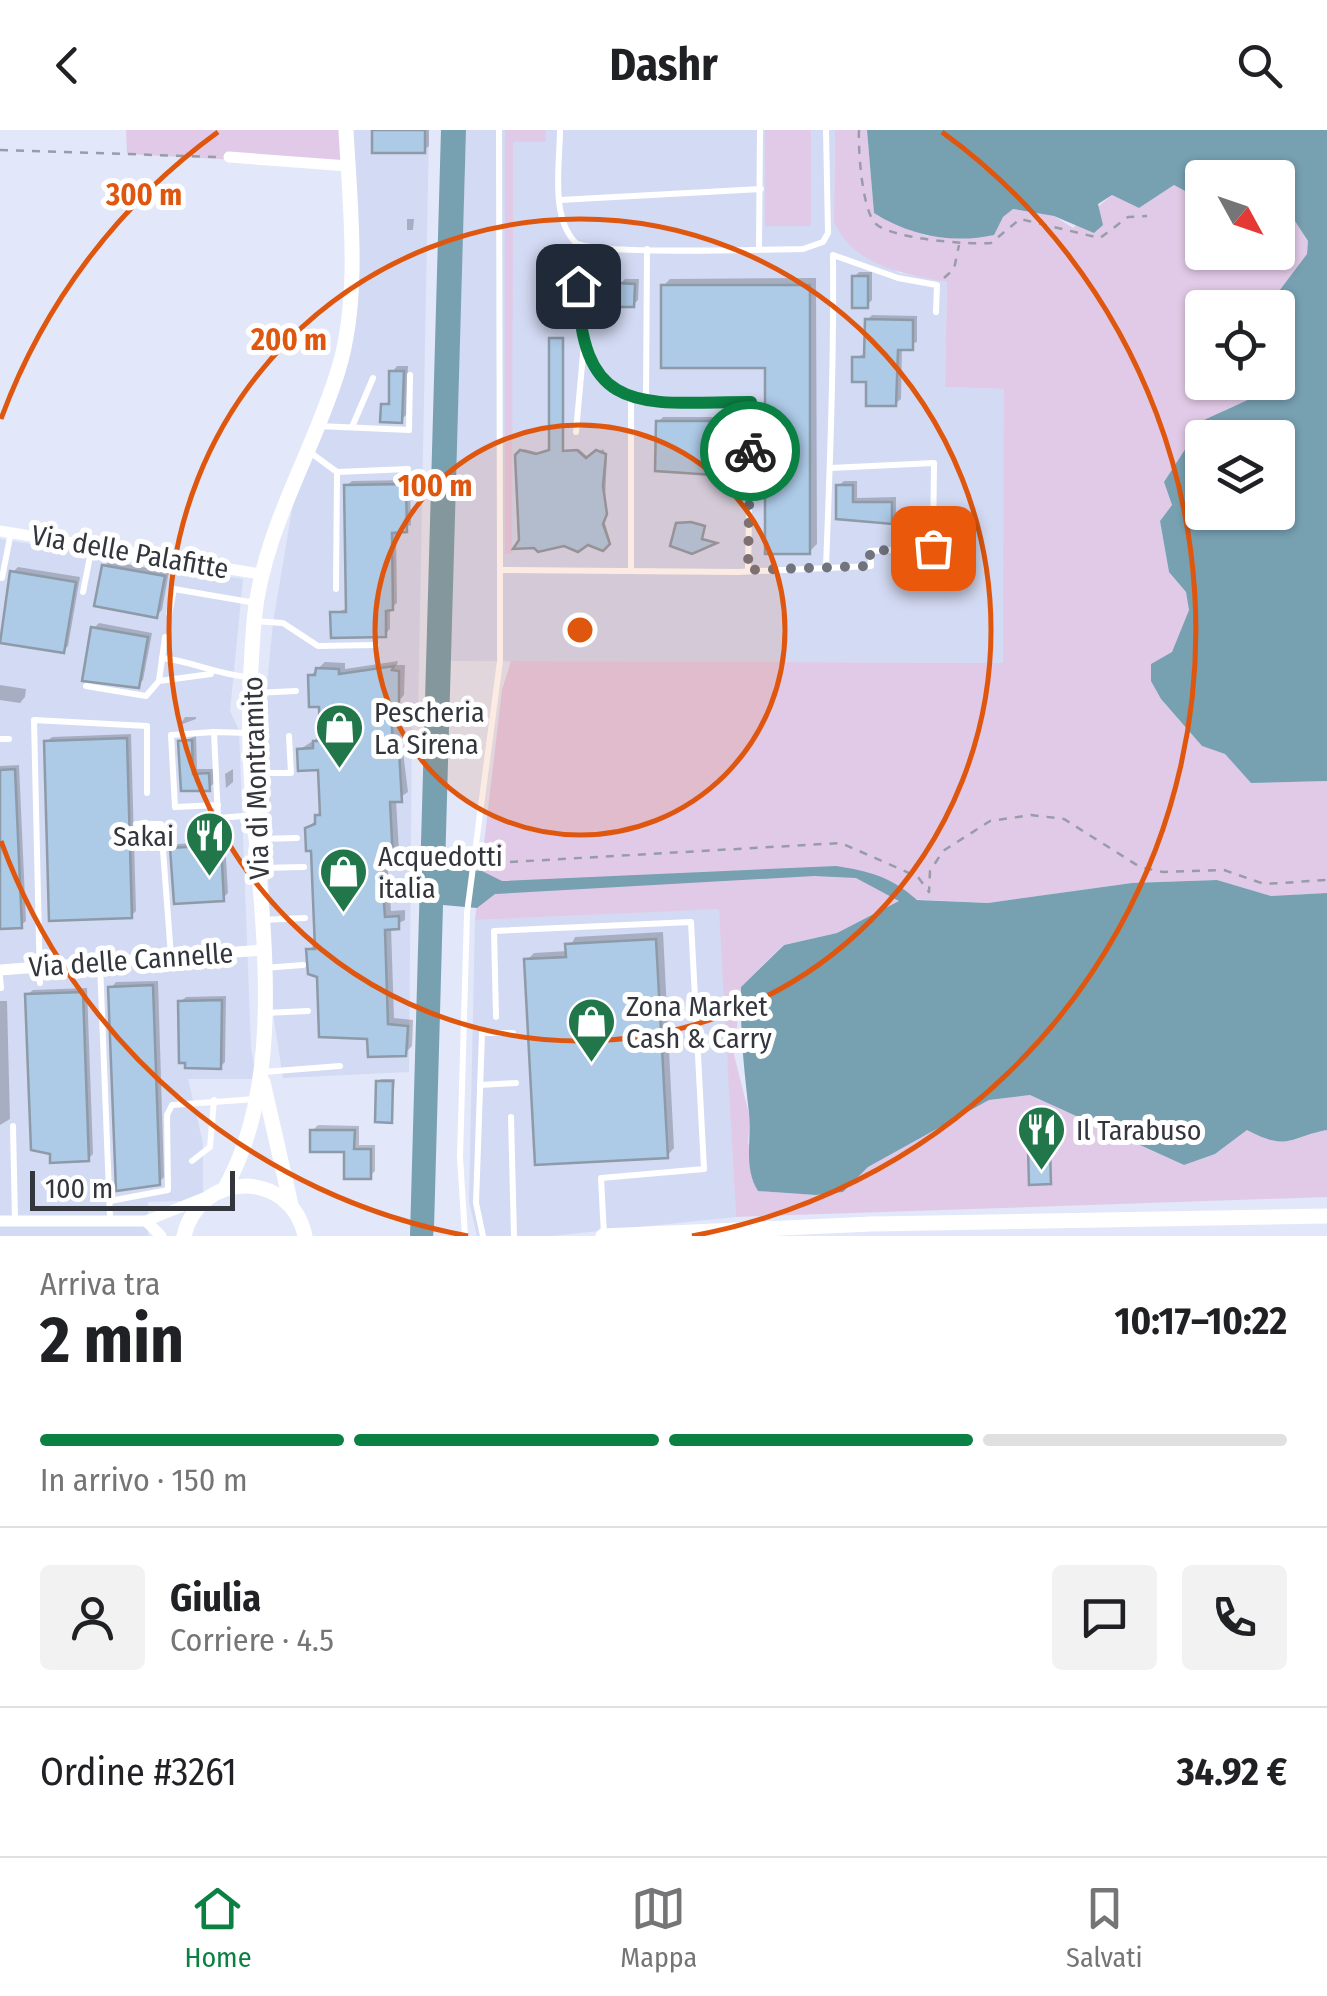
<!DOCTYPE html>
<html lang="it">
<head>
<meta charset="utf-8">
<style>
	body { margin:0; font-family:"Fira Sans Condensed",sans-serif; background:#f2f2f2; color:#202124; height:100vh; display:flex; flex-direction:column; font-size:38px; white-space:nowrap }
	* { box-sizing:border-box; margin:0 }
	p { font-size:32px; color:#757577 }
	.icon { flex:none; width:55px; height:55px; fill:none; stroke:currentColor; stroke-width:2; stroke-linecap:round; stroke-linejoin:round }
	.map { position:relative; height:1106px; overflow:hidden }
	.details { display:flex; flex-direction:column; background:#fff; flex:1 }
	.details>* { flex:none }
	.needle { width:65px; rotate:130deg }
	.tools { position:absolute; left:1185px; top:30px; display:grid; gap:20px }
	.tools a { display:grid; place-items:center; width:110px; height:110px; border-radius:10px; background:#fff; box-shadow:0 2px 8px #0004; font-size:50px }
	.scale { position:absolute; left:30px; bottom:25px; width:205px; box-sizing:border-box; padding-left:10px; border:5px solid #34363d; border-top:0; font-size:28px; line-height:35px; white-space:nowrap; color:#34363d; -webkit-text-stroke:8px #fff; paint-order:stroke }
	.pin { position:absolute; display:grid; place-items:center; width:85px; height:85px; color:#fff; margin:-42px; border-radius:20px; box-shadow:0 5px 15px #0006 }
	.courier { position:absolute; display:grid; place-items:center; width:100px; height:100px; margin:-50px; border:8px solid #0b8043; border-radius:50%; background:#fff; color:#222; box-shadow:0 2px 12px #0007 }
	.head em { font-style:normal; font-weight:700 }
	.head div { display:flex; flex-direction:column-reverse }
	.head { display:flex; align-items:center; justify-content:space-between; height:170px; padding:0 40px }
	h1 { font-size:65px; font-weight:700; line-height:75px }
	.bar { display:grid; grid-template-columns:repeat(4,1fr); gap:15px 10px; align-content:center; height:120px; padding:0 40px }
	.bar i { height:12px; border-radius:8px; background:#e0e0e0 }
	.bar .selected { background:#0b8043 }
	.bar p { grid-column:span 4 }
	.line { display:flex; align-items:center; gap:25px; padding:0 40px; border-top:2px solid #e0e0e0 }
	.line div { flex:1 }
	.round { display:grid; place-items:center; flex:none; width:105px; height:105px; border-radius:10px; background:#f2f2f2 }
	header { display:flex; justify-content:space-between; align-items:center; height:130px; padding:0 40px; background:#fff; font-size:45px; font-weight:700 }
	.menu { display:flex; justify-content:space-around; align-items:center; height:140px; border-top:2px solid #e0e0e0; background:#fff; font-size:28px; color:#757577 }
	.menu a { display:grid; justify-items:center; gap:5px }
	.menu .selected { color:#0b8043 }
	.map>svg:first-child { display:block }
	.built { fill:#d3daf3 }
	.green { fill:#e1cae7 }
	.water { fill:#77a0b1; fill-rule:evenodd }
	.shadow { fill:#0003 }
	.building { fill:#adcae7; stroke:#8d9aa8; stroke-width:2.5 }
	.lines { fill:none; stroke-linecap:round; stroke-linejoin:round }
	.path { stroke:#989ca9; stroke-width:2.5; stroke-dasharray:8 8; stroke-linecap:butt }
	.lane { stroke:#fff; stroke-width:6 }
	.street { stroke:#fff; stroke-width:11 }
	.secondary { stroke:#fff; stroke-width:15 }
	.done { stroke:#71747f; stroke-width:10; stroke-dasharray:0 18 }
	.route { stroke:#0b8043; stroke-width:12 }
	.ring { fill:none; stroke:#df570e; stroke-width:5 }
	.labels { text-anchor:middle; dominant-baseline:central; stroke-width:10; stroke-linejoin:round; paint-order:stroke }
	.street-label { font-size:28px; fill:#34363d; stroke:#fff }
	.poi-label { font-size:28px; fill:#34363d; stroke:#fff; text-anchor:start }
	.centre { fill:#df570e; stroke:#fff; stroke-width:5 }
	.ring-label { font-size:30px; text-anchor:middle; font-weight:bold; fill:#df570e; stroke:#fff; stroke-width:10; stroke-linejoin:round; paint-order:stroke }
</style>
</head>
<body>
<header><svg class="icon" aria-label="back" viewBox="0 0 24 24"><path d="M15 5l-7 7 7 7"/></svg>Dashr<svg class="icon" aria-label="search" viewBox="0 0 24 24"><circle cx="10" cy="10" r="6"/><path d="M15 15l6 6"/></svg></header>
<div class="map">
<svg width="1327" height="1106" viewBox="0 0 1327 1106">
	<rect width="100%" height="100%" fill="#e2e7f9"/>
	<!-- built -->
	<g class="built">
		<path d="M346 0H429L418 587 412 588 409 942 283 948 272 877 264 585 273 493 299 338 347 204Z"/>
		<path d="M466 0H835L834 91 899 143 947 151 945 257 1004 259V533L450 531Z"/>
		<path d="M0 409 243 449 230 581 239 600 251 917 256 949H188L203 1013V1070L148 1072V1106H0Z"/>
		<path d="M720 778 736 1087 551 1106H477L469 1072 475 790Z"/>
	</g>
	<!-- green -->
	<g class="green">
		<path d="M126 0H346L348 36 127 24Z"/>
		<path d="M505 0H546V12H513L512 424H505Z"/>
		<rect x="765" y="0" width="46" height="96"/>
		<path d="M835 0H867L874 83 927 106 1003 87 1013 79 1054 86 1073 98 1112 65 1139 78 1174 55 1202 70V122H1278V75L1289 82 1308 111 1307 124 1267 177 1202 178V252L1258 253 1253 268 1225 280 1164 352 1172 375 1160 391 1169 442 1186 462 1189 480 1172 523 1151 534V550L1161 569 1202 616 1225 624 1251 653 1327 651V763L1271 766 1217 750 1132 753 988 773 905 769 837 803 783 815 741 857 734 925 750 988 748 1012 759 1061 816 1065 843 1062 868 1037 989 970 1030 965 1184 1035 1215 1024 1247 1000C1289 1022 1289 1007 1327 1000V1067L736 1087 719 779 475 790 502 560 511 531 1003 533 1004 259 945 257 947 152C905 144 852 136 834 91Z"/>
	</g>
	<!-- water -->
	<g class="water">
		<path d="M441 0H466L445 738 482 741 502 751 836 736C869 741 892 747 917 770L988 773 1132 753 1217 750 1271 766 1327 763V1000C1289 1007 1289 1022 1247 1000L1215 1024 1184 1035 1030 965 989 970 868 1037 843 1062 816 1065 758 1061C743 1037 752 1010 749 983 744 937 740 904 741 857L784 815 837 803 899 771 856 748 814 746 495 764 477 778 443 775 434 1098 433 1106H410Z"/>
		<path d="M867 0H1327V651L1251 653 1225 624 1202 616 1161 569 1151 551V534L1172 522 1189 480 1186 462 1169 442 1160 391 1172 375 1164 352 1204 290 1252 268 1258 253 1278 252V178L1267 177 1307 124 1308 111 1289 82 1278 75V48H1202V70L1174 55 1139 78 1112 65 1098 74 1103 95 1094 103 1054 86 1013 79 1003 87 994 105C953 114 910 106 874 83ZM1202 308H1278V382H1202Z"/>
	</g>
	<!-- shadow -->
	<g class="shadow">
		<path d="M374 0H429V16L424 20Z"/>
		<path d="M407 89H414L413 100H407Z"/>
		<path d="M859 142H872V170L867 175 854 147Z"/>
		<path d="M816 148 817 414 809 422 767 235 663 156 670 149Z"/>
		<path d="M625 149H639L638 170 633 175 620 154Z"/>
		<path d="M872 185 917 186V212L902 217 901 269 895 274 869 249 855 228 866 223 867 190Z"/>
		<path d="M553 207H564V320L579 319 589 328 603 319 607 326 604 390 610 410 603 418 588 412 557 418 518 417 522 410 518 326 524 319 540 323 551 319Z"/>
		<path d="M397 236H408L406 285 401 290 383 275 392 270V242Z"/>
		<path d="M663 287H719V321H734L733 338 728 343 658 292Z"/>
		<path d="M410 350 411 395 396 400 397 473 390 478V499L385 504 333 484 348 478 346 356 352 351Z"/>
		<path d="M844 351H857V368L896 367V387L891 392 838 387V356Z"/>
		<path d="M943 418 946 429 941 434 919 435 924 421Z"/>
		<path d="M110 431 169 442 162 480 157 485 104 436Z"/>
		<path d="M18 437 80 447 68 516 63 521 0 510 13 442Z"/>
		<path d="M99 493 152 503 143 550 138 555 94 498Z"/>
		<path d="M398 531 397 535H405L404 565 397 573 408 662 396 670 399 721 387 728 391 781 405 780V790L391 797 394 888 413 890 412 916 405 923 370 907 320 845 309 820 317 812 313 719 308 699 322 682 320 637 299 620 322 605 321 575 310 546 325 532 345 533V539Z"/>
		<path d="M0 555 26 559 25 567 20 573 0 570Z"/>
		<path d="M185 587H196V589L180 595Z"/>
		<path d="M131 604 136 781 131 786 46 612 52 607Z"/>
		<path d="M196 606 197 639H213L214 653 209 658 183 659 181 612Z"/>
		<path d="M19 635 26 791 20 796 0 797V636Z"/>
		<path d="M233 639V652L226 658 225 644Z"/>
		<path d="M225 711 228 763 223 768 173 719 178 714Z"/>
		<path d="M663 802 674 1018 667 1026 527 830 534 823 568 821 575 807Z"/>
		<path d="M158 851 164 1047 159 1052 111 858 116 852Z"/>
		<path d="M87 858 93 1024 88 1029 27 865 33 860Z"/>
		<path d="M226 866 225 932 220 937 180 872 186 867Z"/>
		<path d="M0 871H7L10 989 0 995Z"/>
		<path d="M381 949H395L391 990 378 952Z"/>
		<path d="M318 995 359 996V1015H375V1041L370 1046 346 1020 312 1001Z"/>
		<path d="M1034 1017H1052L1050 1052 1031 1020Z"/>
	</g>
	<!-- building -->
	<g class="building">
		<rect x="372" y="0" width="53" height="23"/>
		<rect x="852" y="146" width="16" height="32"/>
		<path d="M617 153 635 154 634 177H616Z"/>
		<path d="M661 155H810V424H765V238H661Z"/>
		<path d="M865 189 913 190V220H898L896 276H866V252H852V227H864Z"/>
		<path d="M549 208H563V321L577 320 586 328 596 320 606 324 603 356 607 384 603 394 610 414 603 421 588 415 578 422 564 416 538 422 534 418 513 419 519 410 515 325 520 320 536 324 549 320Z"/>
		<path d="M389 241H404L402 293 380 292 381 274H389Z"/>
		<path d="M656 291H715V325H730L729 346 655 341Z"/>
		<path d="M406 354 407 402 392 403 393 480 386 481V507L331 508 330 482H346L344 355Z"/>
		<path d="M836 355H853V372H892V394L836 389Z"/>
		<path d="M691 392 705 396 702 409 717 413 692 424 670 416 676 393Z"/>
		<path d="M102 435 165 446 157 488 94 476Z"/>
		<path d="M10 441 76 452 64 523 0 513Z"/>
		<path d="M91 497 148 507 139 558 82 551Z"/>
		<path d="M394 536 392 540 399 541V574L391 575 393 620H399L402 672H390L393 730 381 731 385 787 399 786V799L385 800 388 894 408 896 406 926 368 927 367 909 319 907 317 847 308 844 306 819H315L311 721H306L305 698 315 694V685H320L318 640 298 641 297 619 313 618V611H320L319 577H309L308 545H315L316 538 339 539V544Z"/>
		<path d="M127 608 132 788 49 791 44 611Z"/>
		<path d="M192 610 193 644 209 643 210 661H181L178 611Z"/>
		<path d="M15 639 22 798 0 799V640Z"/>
		<path d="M221 715 224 771 174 774 170 718Z"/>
		<path d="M656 809 668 1028 535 1035 524 829 566 827 565 814Z"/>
		<path d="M153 855 160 1055 116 1061 108 857Z"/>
		<path d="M83 862 89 1031 50 1033V1024L31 1020 25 864Z"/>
		<path d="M222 870 221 939 185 938V933H179L178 871Z"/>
		<path d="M376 951H393L392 993 375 992Z"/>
		<path d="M310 1000H355L354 1019H371V1049H344V1022H310Z"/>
		<path d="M1028 1019H1050L1051 1054 1029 1055Z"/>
	</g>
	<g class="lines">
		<!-- path -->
		<g class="path">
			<path d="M859 0C858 19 862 79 875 93 890 109 969 115 991 113L1020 89 1100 108 1128 87 1147 86"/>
			<path d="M0 20 218 27"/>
			<path d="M944 148 954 139 959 115"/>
			<path d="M510 732 841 713 918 747 929 762 930 741 943 721 990 691 1031 685 1064 689 1140 737 1163 742 1224 740 1264 754 1327 750"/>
		</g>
		<!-- lane -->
		<g class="lane">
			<path d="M499 0 500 440 738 442 871 436 870 421 933 418 934 333 830 338"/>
			<path d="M560 0C560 32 550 86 575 112 588 126 772 119 803 119L823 112 828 103 826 0"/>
			<path d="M560 70 761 59"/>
			<path d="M759 119 760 0"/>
			<path d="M584 213C613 292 681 271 751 272L748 441"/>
			<path d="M631 270V440"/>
			<path d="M646 270 647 119"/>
			<path d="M318 296 409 300 410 245"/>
			<path d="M352 297 373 248"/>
			<path d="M576 302 584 213 579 184 578 116"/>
			<path d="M311 323 337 342 408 339"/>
			<path d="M826 437C830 333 834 230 833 125L898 148 937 155 936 182"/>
			<path d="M2 448 11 402"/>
			<path d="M336 459 337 342"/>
			<path d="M83 462 92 416"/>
			<path d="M169 484 174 459 256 473"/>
			<path d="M254 491 283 493 318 516 376 515"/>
			<path d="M162 528C195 532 215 544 249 547"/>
			<path d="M159 551 211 544"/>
			<path d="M86 556 146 566 159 551 165 507"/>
			<path d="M253 563 296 561"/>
			<path d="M214 602 171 605 175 677 218 675"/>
			<path d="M249 603 214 602 218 688 255 685"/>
			<path d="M0 609H9"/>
			<path d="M253 643H291L289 606"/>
			<path d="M136 694H161L171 826"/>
			<path d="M258 709 297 708"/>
			<path d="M260 738 304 737"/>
			<path d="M262 790 305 788"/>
			<path d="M100 833 110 1088"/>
			<path d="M264 838 303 835"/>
			<path d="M0 847 1 858"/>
			<path d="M40 853 34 590 147 596V663"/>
			<path d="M264 883 308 881"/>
			<path d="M496 887 494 801 691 792 704 1039 601 1048 604 1105"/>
			<path d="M263 942 340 936"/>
			<path d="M480 955 516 953"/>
			<path d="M511 987 514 1106"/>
			<path d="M13 996 15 1090"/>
			<path d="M192 1031 210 1017 214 970"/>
			<path d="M110 1071 168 1060 167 985 172 975 256 969"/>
			<path d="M465 1106 460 1027 467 783 500 531V440"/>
			<path d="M483 1106 476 1073 482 903H513"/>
		</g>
		<!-- street -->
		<g class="street">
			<path d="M229 27 348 36"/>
			<path d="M0 401 260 444"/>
			<path d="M0 840 262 820"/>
			<path d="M0 1091H146L206 1067"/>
			<path d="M146 1091 161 1106"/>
		</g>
		<!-- secondary -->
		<g class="secondary">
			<path d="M263 952 291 1075"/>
			<path d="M225 1058C291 941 258 771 251 642 248 591 250 541 254 491 263 399 312 326 338 241 361 167 350 77 346 0"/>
			<path d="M184 1106C199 1040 291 1039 305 1106"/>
			<path d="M603 1106 872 1094 1327 1086"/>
		</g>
	</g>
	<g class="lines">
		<!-- done -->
		<path class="done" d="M750 321 748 440 870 436V421L933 418"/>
		<!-- route -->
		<path class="route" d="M578 156C581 291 647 272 751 272L750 321"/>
	</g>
	<!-- distance rings -->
	<circle cx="580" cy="500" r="205" fill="#df570e" fill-opacity=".12"/>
	<g class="ring">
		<circle cx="580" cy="500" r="205"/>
		<circle cx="580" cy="500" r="411"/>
		<path d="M468 1106A616 616 0 0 1 1 711M1 289A616 616 0 0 1 218 2M942 2A616 616 0 0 1 692 1106"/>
	</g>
	<!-- icons -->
	<defs>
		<symbol id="shop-pin" viewBox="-11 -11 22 30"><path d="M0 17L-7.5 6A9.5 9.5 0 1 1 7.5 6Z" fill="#21774a" stroke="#fff"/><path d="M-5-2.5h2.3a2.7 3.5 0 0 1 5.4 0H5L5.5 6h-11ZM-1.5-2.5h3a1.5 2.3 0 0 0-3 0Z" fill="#fff"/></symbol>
		<symbol id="restaurant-pin" viewBox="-11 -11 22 30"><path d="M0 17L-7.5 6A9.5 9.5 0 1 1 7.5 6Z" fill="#21774a" stroke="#fff"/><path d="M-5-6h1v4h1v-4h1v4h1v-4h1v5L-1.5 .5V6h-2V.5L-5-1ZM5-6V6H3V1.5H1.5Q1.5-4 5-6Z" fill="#fff"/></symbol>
	</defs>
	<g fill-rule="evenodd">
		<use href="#shop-pin" x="312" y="570" width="55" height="75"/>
		<use href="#restaurant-pin" x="182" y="678" width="55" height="75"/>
		<use href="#shop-pin" x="316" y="714" width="55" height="75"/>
		<use href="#shop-pin" x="564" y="864" width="55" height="75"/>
		<use href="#restaurant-pin" x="1014" y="972" width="55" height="75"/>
	</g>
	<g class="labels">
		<!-- street labels -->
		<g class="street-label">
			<text transform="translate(130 422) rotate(10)">Via delle Palafitte</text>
			<text transform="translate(256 648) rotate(-92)">Via di Montramito</text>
			<text transform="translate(131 830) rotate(-4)">Via delle Cannelle</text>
		</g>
		<!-- poi labels -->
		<g class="poi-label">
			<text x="374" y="582">Pescheria<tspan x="374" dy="32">La Sirena</tspan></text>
			<text x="174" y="706" text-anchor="end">Sakai</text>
			<text x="378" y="726">Acquedotti<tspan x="378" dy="32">italia</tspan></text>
			<text x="626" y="876">Zona Market<tspan x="626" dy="32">Cash &amp; Carry</tspan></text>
			<text x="1076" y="1000">Il Tarabuso</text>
		</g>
	</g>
	<circle cx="580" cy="500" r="15" class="centre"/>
	<g class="ring-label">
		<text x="144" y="75">300 m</text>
		<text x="289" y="220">200 m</text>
		<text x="435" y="366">100 m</text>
	</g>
</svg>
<div class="tools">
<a><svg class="needle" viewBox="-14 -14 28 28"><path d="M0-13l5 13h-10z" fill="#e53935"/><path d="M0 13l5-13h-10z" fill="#757577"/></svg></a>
<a><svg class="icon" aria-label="locate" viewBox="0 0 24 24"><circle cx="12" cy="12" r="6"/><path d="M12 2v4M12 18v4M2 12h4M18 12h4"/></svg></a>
<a><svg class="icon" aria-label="layers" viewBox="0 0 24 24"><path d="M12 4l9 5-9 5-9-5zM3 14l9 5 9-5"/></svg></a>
</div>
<div class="scale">100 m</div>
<div class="pin" style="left:933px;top:418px;background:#ea580c"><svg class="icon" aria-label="bag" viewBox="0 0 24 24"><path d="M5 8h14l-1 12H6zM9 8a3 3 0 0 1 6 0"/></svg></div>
<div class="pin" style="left:578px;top:156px;background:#1f2937"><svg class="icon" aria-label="home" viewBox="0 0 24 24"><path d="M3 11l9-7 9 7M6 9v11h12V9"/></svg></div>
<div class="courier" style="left:750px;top:321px"><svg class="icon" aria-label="bike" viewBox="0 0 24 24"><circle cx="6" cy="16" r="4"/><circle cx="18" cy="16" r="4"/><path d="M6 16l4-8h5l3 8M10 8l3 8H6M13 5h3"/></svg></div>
</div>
<section class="details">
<div class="head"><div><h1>2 min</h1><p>Arriva tra</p></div><em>10:17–10:22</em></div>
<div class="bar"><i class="selected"></i><i class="selected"></i><i class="selected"></i><i></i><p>In arrivo · 150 m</p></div>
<div class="line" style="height:180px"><a class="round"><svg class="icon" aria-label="person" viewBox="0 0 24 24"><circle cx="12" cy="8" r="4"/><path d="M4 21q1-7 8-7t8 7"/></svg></a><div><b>Giulia</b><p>Corriere · 4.5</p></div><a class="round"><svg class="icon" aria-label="chat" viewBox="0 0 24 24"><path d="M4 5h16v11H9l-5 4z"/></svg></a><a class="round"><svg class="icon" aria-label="phone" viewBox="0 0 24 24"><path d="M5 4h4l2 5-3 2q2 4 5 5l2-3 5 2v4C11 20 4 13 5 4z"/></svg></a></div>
<div class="line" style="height:130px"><div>Ordine #3261</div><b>34.92 €</b></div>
</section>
<nav class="menu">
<a class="selected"><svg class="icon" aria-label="home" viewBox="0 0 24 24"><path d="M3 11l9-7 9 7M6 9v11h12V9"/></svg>Home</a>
<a><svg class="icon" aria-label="map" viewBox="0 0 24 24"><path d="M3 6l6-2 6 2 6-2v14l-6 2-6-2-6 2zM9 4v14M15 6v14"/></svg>Mappa</a>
<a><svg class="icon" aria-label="saved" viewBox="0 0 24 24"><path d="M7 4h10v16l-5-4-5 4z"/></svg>Salvati</a>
</nav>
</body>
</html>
